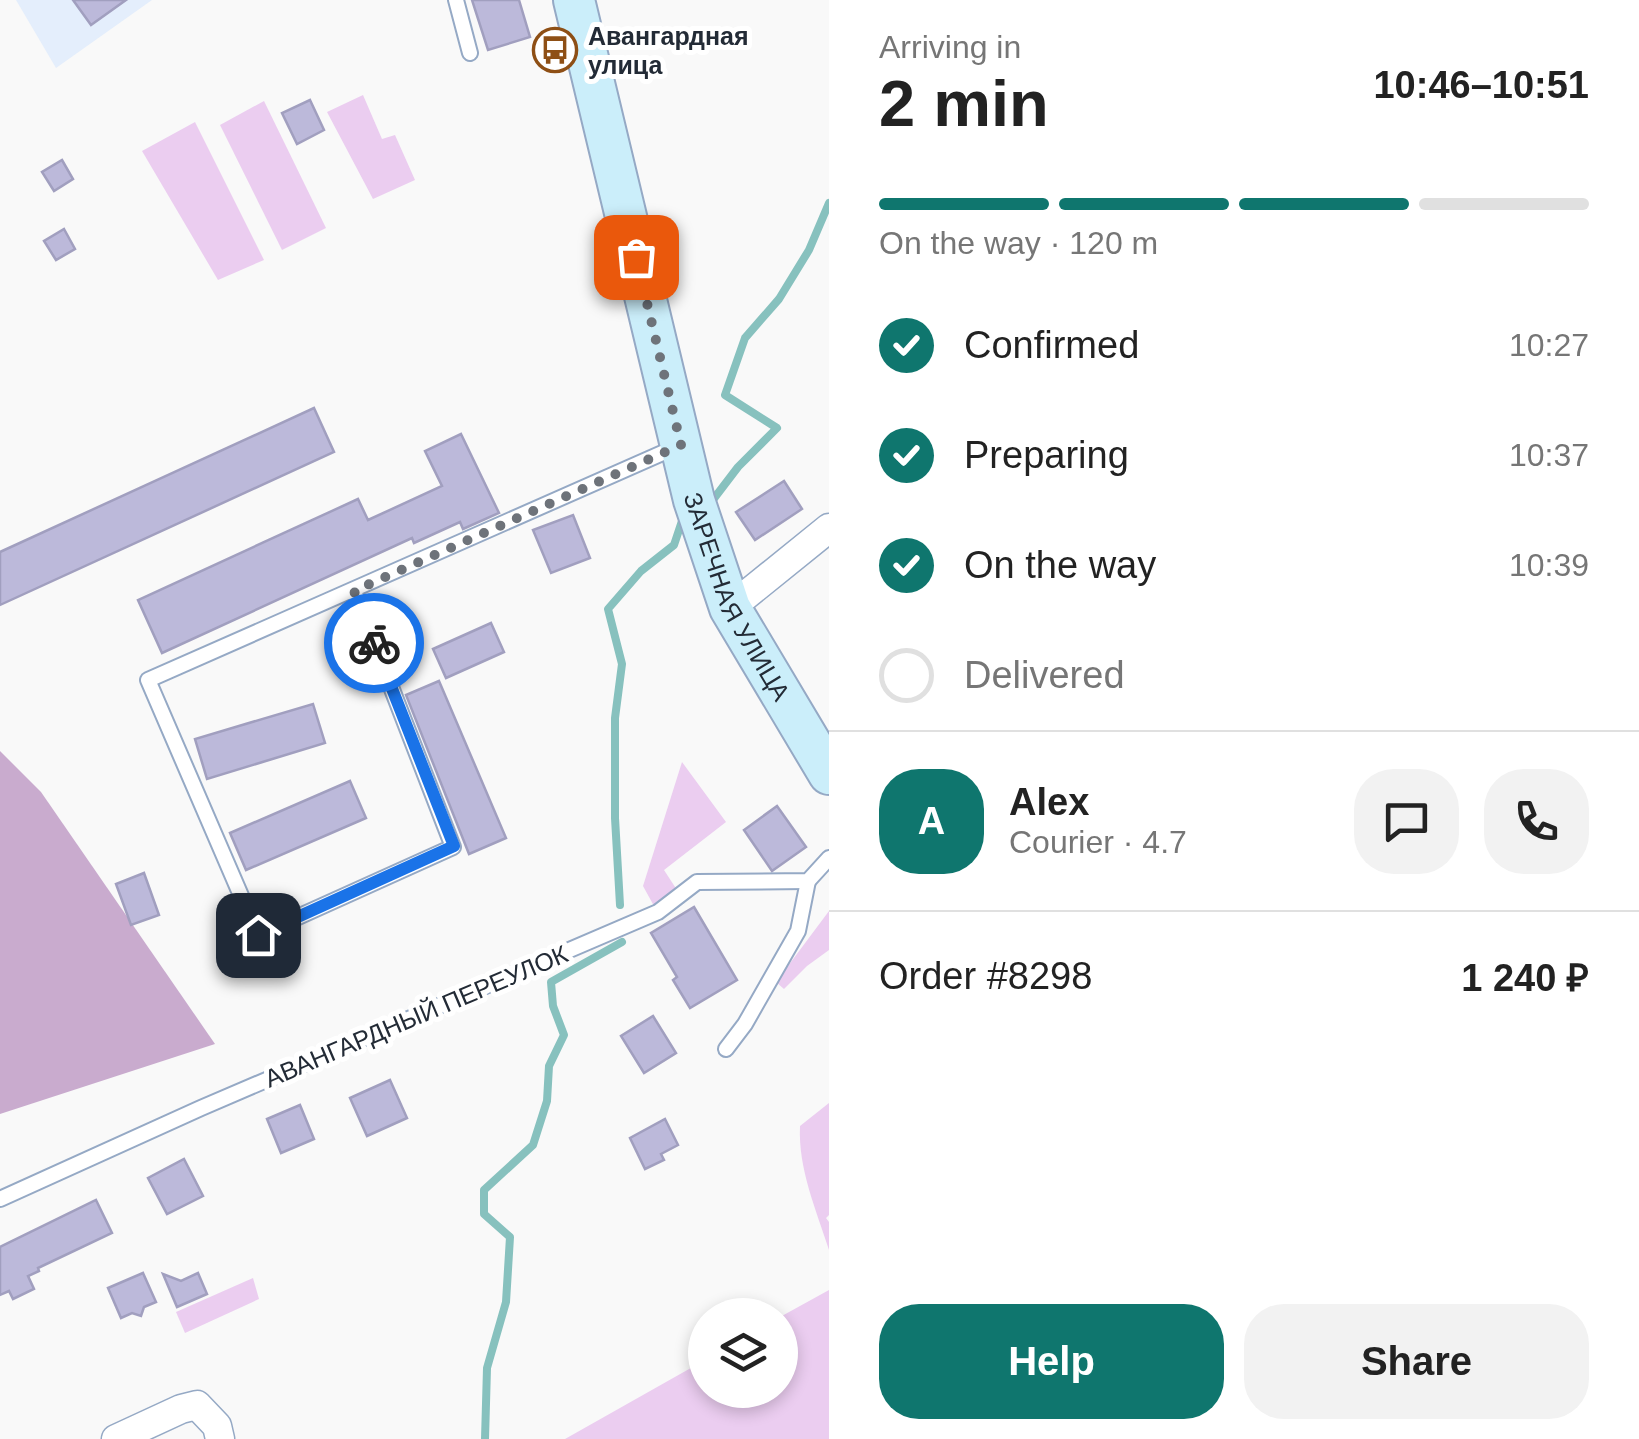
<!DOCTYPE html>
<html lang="en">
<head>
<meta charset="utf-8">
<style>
	body { margin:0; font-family:Arial,sans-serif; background:#f2f2f2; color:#222; height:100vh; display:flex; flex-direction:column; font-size:38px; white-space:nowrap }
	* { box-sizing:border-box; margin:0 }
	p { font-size:32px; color:#767676 }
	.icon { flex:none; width:55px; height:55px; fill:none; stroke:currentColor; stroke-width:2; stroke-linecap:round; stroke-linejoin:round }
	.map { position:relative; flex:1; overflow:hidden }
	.sheet { display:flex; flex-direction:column; background:#fff; width:810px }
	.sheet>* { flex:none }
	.tools { position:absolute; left:688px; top:1298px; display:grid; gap:20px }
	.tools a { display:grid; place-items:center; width:110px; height:110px; border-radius:50%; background:#fff; box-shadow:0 5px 15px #0003; font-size:50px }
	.pin { position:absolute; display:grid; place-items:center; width:85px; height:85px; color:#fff; margin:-42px; border-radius:20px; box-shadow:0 5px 15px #0006 }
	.courier { position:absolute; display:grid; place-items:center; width:100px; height:100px; margin:-50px; border:8px solid #1a73e8; border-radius:50%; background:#fff; color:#222; box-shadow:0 2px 12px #0007 }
	.summary em { font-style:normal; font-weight:700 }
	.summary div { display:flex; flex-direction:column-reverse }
	.summary { display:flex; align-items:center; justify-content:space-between; height:170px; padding:0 50px }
	h1 { font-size:65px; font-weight:700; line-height:75px }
	.bar { display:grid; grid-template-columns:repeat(4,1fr); gap:15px 10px; align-content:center; height:120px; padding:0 50px }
	.bar i { height:12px; border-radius:8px; background:#e0e0e0 }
	.bar .current { background:#0f766e }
	.bar p { grid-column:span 4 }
	.line { display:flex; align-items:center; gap:25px; padding:0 50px; border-top:2px solid #e0e0e0 }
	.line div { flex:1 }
	.round { display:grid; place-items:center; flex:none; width:105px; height:105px; border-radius:40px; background:#f2f2f2 }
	ol { padding:0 50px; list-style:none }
	li { display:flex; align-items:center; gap:30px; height:110px }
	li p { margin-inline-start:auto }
	li .icon { padding:10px; border-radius:50%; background:#0f766e; color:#fff; stroke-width:4 }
	li:last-child { color:#767676 }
	li i { width:55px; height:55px; border:5px solid #e0e0e0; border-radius:50% }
	.cta { display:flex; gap:20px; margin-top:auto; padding:20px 50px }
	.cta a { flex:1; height:115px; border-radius:40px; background:#0f766e; color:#fff; font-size:40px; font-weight:700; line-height:115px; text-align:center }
	.cta a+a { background:#f2f2f2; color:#222 }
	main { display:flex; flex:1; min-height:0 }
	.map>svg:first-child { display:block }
	.built { fill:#e4eefc }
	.green { fill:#ebcdf0 }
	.forest { fill:#c9abce }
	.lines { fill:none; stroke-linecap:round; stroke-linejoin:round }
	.stream { stroke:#87c1be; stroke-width:8 }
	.building { fill:#bcb9da; stroke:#a19fbf; stroke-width:2.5 }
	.lane-casing { stroke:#95a9c5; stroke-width:18 }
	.street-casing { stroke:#95a9c5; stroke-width:31 }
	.secondary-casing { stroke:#95a9c5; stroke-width:44 }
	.lane { stroke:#fff; stroke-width:14 }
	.street { stroke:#fff; stroke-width:28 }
	.secondary { stroke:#cbeefa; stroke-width:40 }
	.done { stroke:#6e737a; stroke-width:10; stroke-dasharray:0 18 }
	.route { stroke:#1a73e8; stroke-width:12 }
	.labels { text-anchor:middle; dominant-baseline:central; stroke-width:10; stroke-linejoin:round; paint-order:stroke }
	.poi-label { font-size:25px; font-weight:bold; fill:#232b36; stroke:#fff; text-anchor:start }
	.street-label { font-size:25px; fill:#232b36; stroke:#fff }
</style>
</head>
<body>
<main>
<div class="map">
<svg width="829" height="1439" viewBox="0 0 829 1439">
	<rect width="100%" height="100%" fill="#f9f9f9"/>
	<!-- built -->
	<path class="built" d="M16 0H152L56 68Z"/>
	<!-- green -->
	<g class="green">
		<path d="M363 95 382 139 395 135 415 180 373 199 327 112Z"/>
		<path d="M264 101 326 228 282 250 220 125Z"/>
		<path d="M195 122 264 260 218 280 142 151Z"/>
		<path d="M682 762 726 822 664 870 677 890 654 906 643 886Z"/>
		<path d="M829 911V950L807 966 784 989 776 982Z"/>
		<path d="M829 1103V1215L826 1218 829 1222V1250C816 1209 798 1169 800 1126Z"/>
		<path d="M253 1278 259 1299 185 1333 176 1312Z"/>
		<path d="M829 1290V1439H565L705 1360V1390H780V1317Z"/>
	</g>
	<!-- forest -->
	<path class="forest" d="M0 751 41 792 215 1044 0 1114Z"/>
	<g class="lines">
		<!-- stream -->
		<g class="stream">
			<path d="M709 505 738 467 777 428 725 395 745 338 779 299 809 250 829 203"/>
			<path d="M620 905 615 818V718L622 664 608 609 641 571 674 545 683 518"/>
			<path d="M485 1439 487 1368 506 1302 510 1237 484 1214V1190L533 1145 547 1101 549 1066 564 1035 553 1006 551 982 622 942"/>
		</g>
	</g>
	<!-- building -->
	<g class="building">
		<path d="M73 0H126L91 25Z"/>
		<path d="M472 0H519L530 37 488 50Z"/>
		<path d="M310 100 324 130 297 144 282 113Z"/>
		<path d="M62 160 73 179 54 191 42 172Z"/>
		<path d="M64 229 75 249 56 260 44 241Z"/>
		<path d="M314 408 334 452 0 605V552Z"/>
		<path d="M461 434 499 513 463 529 460 522 414 543 412 538 162 653 138 600 358 499 368 520 442 486 425 451Z"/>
		<path d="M784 481 802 509 755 540 736 512Z"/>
		<path d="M573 515 590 558 551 573 533 530Z"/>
		<path d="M491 623 504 652 446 678 433 649Z"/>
		<path d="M439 681 506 838 469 854 406 695Z"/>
		<path d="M313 704 325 743 207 779 195 739Z"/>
		<path d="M350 781 366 818 246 870 230 833Z"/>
		<path d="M777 806 806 847 772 871 744 830Z"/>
		<path d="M144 873 159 915 131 925 116 884Z"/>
		<path d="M694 907 737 980 690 1008 673 980 677 977 651 933Z"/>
		<path d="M653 1016 676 1053 644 1073 621 1036Z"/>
		<path d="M390 1080 407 1118 367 1136 350 1098Z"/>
		<path d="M300 1105 314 1139 281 1153 267 1119Z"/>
		<path d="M665 1119 678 1145 661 1154 664 1160 645 1169 630 1138Z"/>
		<path d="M184 1159 203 1196 167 1214 148 1178Z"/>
		<path d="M96 1200 112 1233 38 1268 39 1271 28 1276 34 1289 13 1299 9 1291 0 1295V1247Z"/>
		<path d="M143 1273 156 1302 144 1307 141 1316 132 1313 121 1318 108 1288Z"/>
		<path d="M198 1273 207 1294 177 1307 163 1274 181 1281Z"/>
	</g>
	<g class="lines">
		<defs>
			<g id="lane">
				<path d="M456 0 470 53"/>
				<path d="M354 591 453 847 258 935 148 680 676 447"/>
				<path d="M726 1049 745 1024 798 931 808 881"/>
				<path d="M0 1199 201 1108 658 912 697 882 808 881 829 858"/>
			</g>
			<g id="street">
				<path d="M730 608 829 528"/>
				<path d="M116 1439 181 1409 197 1405 217 1426 220 1439"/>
			</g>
			<g id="secondary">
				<path id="s1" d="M574 0 694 500 730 608 829 774"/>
			</g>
		</defs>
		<!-- lane casing -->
		<use href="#lane" class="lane-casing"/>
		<!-- street casing -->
		<use href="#street" class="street-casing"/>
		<!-- secondary casing -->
		<use href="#secondary" class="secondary-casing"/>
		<!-- lane -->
		<use href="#lane" class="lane"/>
		<!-- street -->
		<use href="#street" class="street"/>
		<!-- secondary -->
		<use href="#secondary" class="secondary"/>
	</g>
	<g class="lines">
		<!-- done -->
		<path class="done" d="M374 643 354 591 681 445 636 257"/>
		<!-- route -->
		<path class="route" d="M258 935 454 846 374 643"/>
	</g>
	<!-- icons -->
	<defs>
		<symbol id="bus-ring" viewBox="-11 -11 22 22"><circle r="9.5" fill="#fff" stroke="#8e4f15" stroke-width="1.5"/><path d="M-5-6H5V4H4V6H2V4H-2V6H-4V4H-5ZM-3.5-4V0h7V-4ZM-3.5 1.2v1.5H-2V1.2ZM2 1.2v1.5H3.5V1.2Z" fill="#8e4f15"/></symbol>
	</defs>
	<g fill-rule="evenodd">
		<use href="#bus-ring" x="530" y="25" width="50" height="50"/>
	</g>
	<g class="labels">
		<!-- poi labels -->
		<g class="poi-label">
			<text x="588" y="36">Авангардная<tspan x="588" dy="29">улица</tspan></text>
		</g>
		<!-- street labels -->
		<g class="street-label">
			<text stroke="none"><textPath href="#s1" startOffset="620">ЗАРЕЧНАЯ УЛИЦА</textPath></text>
			<text transform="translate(416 1016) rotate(-23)">АВАНГАРДНЫЙ ПЕРЕУЛОК</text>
		</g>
	</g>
</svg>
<div class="tools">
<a><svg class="icon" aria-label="layers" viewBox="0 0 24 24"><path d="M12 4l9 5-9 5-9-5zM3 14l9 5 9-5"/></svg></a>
</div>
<div class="pin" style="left:636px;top:257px;background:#ea580c"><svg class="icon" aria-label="bag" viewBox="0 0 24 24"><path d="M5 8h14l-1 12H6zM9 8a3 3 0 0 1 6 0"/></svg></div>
<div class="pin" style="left:258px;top:935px;background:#1f2937"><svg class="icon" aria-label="home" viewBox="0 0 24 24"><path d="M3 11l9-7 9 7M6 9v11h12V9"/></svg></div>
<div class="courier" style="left:374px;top:643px"><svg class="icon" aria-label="bike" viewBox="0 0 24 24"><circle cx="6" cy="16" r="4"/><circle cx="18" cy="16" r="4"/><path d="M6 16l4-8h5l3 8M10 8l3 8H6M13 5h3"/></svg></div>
</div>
<section class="sheet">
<div class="summary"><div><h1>2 min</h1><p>Arriving in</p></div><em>10:46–10:51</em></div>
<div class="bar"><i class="current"></i><i class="current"></i><i class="current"></i><i></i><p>On the way · 120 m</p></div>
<ol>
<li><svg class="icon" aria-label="check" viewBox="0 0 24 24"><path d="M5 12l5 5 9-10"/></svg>Confirmed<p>10:27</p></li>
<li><svg class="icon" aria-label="check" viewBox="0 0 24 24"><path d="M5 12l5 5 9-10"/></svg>Preparing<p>10:37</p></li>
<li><svg class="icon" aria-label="check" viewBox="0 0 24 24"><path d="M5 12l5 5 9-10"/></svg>On the way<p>10:39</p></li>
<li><i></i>Delivered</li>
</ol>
<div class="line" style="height:180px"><b class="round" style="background:#0f766e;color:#fff">A</b><div><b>Alex</b><p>Courier · 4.7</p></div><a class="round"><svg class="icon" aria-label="chat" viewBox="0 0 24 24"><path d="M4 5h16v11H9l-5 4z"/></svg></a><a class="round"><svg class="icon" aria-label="phone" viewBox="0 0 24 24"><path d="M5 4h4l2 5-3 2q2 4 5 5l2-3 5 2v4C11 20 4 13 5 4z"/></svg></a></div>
<div class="line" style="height:130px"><div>Order #8298</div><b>1 240 ₽</b></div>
<div class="cta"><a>Help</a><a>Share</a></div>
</section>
</main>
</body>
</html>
